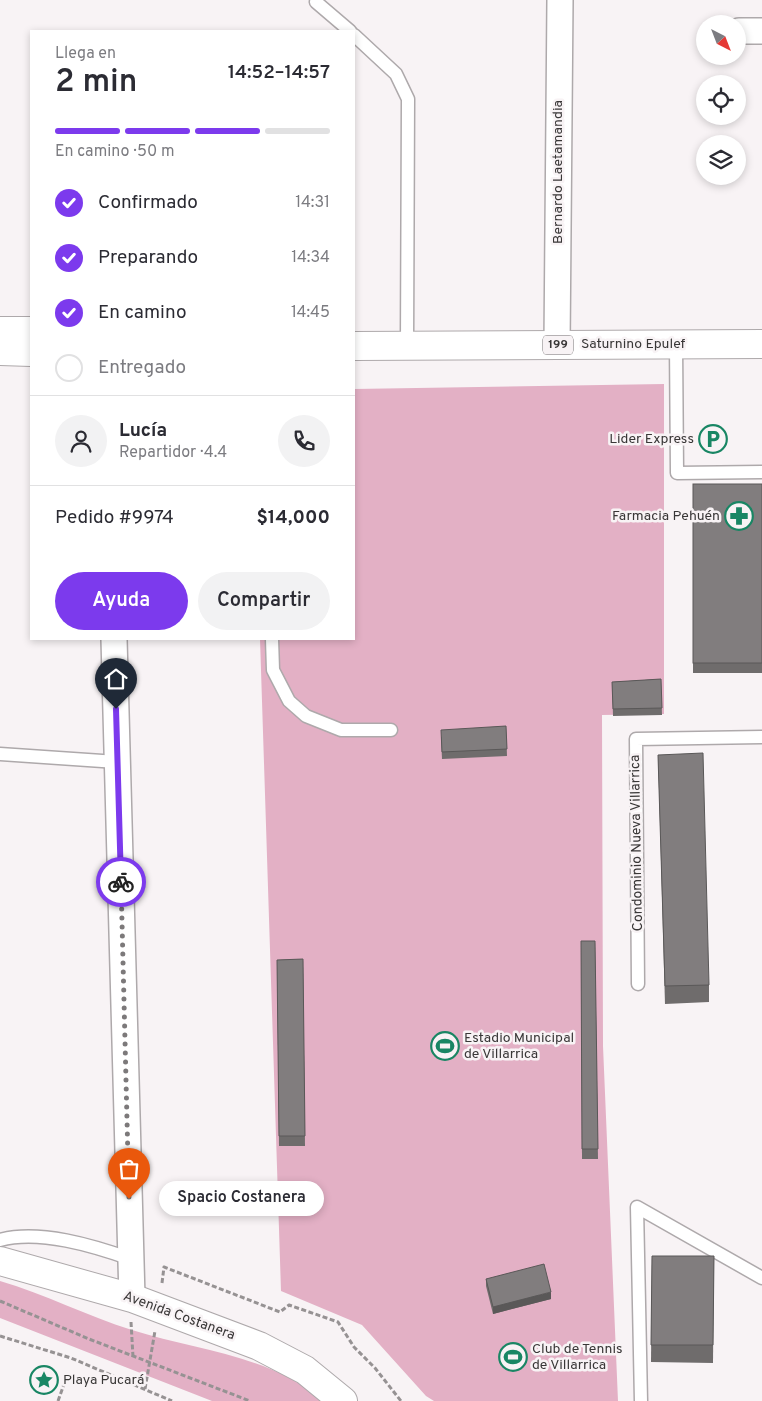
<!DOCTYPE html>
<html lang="es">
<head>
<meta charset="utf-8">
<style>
	body { margin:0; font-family:Overpass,sans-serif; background:#f2f2f3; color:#2b2b33; height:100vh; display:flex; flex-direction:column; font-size:19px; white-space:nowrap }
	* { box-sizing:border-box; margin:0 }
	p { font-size:16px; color:#7c7c81 }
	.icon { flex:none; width:28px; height:28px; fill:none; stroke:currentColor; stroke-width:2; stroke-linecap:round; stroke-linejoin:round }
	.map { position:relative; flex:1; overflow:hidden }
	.panel { position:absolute; left:30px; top:30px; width:325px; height:610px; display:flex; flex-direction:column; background:#fff; border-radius:0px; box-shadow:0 2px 8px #0003 }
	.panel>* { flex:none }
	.needle { width:32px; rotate:138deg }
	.buttons { position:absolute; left:696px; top:15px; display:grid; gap:10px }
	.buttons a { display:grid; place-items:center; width:50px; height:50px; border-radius:50%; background:#fff; box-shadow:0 2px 8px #0003; font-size:25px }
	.pin { position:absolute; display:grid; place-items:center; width:42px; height:42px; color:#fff; margin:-51px -21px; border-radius:50% 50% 50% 0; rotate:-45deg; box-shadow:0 0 5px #0007 }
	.pin .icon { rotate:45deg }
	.courier { position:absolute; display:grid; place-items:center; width:50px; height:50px; margin:-25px; border:4px solid #7c3aed; border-radius:50%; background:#fff; color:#222; box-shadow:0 1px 6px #0007 }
	.bubble { position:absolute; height:35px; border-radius:18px; background:#fff; box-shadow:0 2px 8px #0003; font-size:16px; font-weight:600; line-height:35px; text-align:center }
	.head em { font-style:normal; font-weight:600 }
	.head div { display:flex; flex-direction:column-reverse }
	.head { display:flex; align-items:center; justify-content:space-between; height:85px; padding:0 25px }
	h1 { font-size:32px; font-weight:600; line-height:38px }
	.bar { display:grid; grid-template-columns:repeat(4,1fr); gap:8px 5px; align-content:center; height:60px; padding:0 25px }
	.bar i { height:6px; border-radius:4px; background:#e1e1e2 }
	.bar .current { background:#7c3aed }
	.bar p { grid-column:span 4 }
	.line { display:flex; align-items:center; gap:12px; padding:0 25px; border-top:1px solid #e1e1e2 }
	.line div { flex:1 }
	.round { display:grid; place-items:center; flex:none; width:52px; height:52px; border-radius:26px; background:#f2f2f3 }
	ol { padding:0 25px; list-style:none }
	li { display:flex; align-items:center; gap:15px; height:55px }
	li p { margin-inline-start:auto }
	li .icon { padding:5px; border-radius:50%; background:#7c3aed; color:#fff; stroke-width:4 }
	li:last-child { color:#7c7c81 }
	li i { width:28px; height:28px; border:2px solid #e1e1e2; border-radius:50% }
	.primary-button { display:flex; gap:10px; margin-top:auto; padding:10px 25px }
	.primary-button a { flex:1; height:58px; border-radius:30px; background:#7c3aed; color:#fff; font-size:20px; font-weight:600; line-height:58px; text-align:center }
	.primary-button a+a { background:#f2f2f3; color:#2b2b33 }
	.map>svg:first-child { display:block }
	.green { fill:#e3b0c5 }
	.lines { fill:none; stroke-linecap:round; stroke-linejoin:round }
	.service-casing { stroke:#aea9ab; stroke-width:15 }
	.minor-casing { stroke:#aea9ab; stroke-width:28 }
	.secondary-casing { stroke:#aea9ab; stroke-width:30 }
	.primary-casing { stroke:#aea9ab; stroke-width:30 }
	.path { stroke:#969293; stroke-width:3; stroke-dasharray:5 2.5; stroke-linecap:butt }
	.service { stroke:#fff; stroke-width:12 }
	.minor { stroke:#fff; stroke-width:25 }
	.secondary { stroke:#fff; stroke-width:28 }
	.primary { stroke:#fff; stroke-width:28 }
	.wall { fill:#6f6c6c }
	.shaded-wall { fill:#5a5858 }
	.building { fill:#817d7e; stroke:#5a5858 }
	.done { stroke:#7c797a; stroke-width:5; stroke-dasharray:0 9 }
	.route { stroke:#7c3aed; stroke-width:6 }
	.labels { text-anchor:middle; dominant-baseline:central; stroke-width:5; stroke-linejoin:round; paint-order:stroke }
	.shield { fill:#f8f3f5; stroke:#726f70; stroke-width:1 }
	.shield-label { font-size:12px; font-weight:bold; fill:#393737 }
	.street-label { font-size:14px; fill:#393737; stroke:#f8f3f5 }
	.poi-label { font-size:14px; fill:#393737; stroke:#f8f3f5; text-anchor:start }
</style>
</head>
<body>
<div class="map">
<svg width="762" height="1401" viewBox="0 0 762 1401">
	<rect width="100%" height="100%" fill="#f8f3f5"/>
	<!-- green -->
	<g class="green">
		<path d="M664 384V714L602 715 603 1046 618 1401H434L426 1396 362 1325 281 1291 260 639H354V389Z"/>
		<path d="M0 1281C45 1294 87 1316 132 1330 197 1351 269 1354 323 1401H212L0 1318Z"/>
	</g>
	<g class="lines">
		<defs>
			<g id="service">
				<path d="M316 2 350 31"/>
				<path d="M354 35 396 74 408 99 407 345"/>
				<path d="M676 344 677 473 762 472"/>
				<path d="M272 639 273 670 289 701 306 716 341 730H391"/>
				<path d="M0 754 117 762"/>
				<path d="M638 984 636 739 762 737"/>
				<path d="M0 1240C39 1229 94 1246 131 1259"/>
				<path d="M641 1401 637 1207 762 1278"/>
			</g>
			<g id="minor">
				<path d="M739 31H762"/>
				<path d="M557 345 560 0"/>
				<path d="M114 639 132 1298"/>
			</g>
			<path id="secondary" d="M0 1261 132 1298 259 1346 305 1370 343 1401"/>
			<g id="primary">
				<path d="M0 331H31"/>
				<path d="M354 346 762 344"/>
				<path d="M0 351 31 352"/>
			</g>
		</defs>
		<!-- service casing -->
		<use href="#service" class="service-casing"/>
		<!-- minor casing -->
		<use href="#minor" class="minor-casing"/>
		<!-- secondary casing -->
		<use href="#secondary" class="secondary-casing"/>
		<!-- primary casing -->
		<use href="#primary" class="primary-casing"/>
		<!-- path -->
		<g class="path">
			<path d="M162 1283 164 1267 280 1312 289 1305 338 1322 354 1347 375 1368 401 1401"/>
			<path d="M0 1301 89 1339 250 1401"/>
			<path d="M131 1322 133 1357"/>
			<path d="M0 1336 71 1358 172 1401"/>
			<path d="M145 1389 155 1331"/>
			<path d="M58 1401 68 1373"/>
		</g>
		<!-- service -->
		<use href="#service" class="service"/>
		<!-- minor -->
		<use href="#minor" class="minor"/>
		<!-- secondary -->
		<use href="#secondary" class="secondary"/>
		<!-- primary -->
		<use href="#primary" class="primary"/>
	</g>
	<!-- wall -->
	<g class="wall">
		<rect x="693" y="484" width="69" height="189"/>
		<path d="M661 679 662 715 613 716 612 682Z"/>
		<path d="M506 726 507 756 442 759 441 737Z"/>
		<path d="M658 755 709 985V1002L665 1004Z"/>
		<path d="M581 941H595L598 1159H582Z"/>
		<path d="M303 959 305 1146H279L277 960Z"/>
		<path d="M652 1256H714L713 1363 651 1362Z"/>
		<path d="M486 1279 551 1299 493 1314 486 1286Z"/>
	</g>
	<!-- shaded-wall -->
	<path class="shaded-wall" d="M551 1292V1299L493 1314V1307Z"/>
	<!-- building -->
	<g class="building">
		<rect x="693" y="484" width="69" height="179"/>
		<path d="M661 679 662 708 613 709 612 682Z"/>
		<path d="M506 726 507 749 442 752 441 730Z"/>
		<path d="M703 753 709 985 665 986 658 755Z"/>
		<path d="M581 941H595L598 1149H582Z"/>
		<path d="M303 959 305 1136H279L277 960Z"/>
		<path d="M652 1256H714L713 1345H651Z"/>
		<path d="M544 1264 551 1292 493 1307 486 1279Z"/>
	</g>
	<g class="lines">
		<!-- done -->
		<path class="done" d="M121 882 129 1199"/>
		<!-- route -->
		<path class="route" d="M116 709 121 882"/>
	</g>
	<!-- icons -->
	<defs>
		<symbol id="parking-ring" viewBox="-11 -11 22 22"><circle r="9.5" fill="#f8f3f5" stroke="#198664" stroke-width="1.5"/><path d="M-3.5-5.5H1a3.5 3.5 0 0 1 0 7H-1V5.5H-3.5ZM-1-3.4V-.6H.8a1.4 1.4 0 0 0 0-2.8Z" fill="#198664"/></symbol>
		<symbol id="pharmacy-ring" viewBox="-11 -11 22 22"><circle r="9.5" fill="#f8f3f5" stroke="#198664" stroke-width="1.5"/><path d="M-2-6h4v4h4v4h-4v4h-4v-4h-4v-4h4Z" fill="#198664"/></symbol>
		<symbol id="stadium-ring" viewBox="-11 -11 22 22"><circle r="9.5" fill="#f8f3f5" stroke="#198664" stroke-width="1.5"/><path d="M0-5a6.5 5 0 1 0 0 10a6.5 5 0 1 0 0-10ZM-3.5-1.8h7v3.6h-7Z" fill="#198664"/></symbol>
		<symbol id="sight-ring" viewBox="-11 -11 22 22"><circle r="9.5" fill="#f8f3f5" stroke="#198664" stroke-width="1.5"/><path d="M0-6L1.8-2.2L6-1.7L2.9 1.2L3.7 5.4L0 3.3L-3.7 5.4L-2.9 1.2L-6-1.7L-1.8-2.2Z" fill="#198664"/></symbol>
	</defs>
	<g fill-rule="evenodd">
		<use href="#parking-ring" x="697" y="423" width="32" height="32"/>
		<use href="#pharmacy-ring" x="723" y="500" width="32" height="32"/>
		<use href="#stadium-ring" x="429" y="1030" width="32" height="32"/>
		<use href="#stadium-ring" x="497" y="1341" width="32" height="32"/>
		<use href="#sight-ring" x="28" y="1364" width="32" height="32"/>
	</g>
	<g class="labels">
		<!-- shield labels -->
		<rect class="shield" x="543" y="335.5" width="30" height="19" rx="4"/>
		<g class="shield-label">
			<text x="558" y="345">199</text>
		</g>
		<!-- street labels -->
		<g class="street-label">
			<text transform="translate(558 172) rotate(-90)">Bernardo Laetamandia</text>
			<text x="633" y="344">Saturnino Epulef</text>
			<text transform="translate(637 843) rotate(-91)">Condominio Nueva Villarrica</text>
			<text transform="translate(179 1316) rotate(20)">Avenida Costanera</text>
		</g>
		<!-- poi labels -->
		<g class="poi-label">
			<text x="694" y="439" text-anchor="end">Lider Express</text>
			<text x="720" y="516" text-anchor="end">Farmacia Pehuén</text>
			<text x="464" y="1038">Estadio Municipal<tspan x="464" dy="16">de Villarrica</tspan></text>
			<text x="532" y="1349">Club de Tennis<tspan x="532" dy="16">de Villarrica</tspan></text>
			<text x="63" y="1380">Playa Pucará</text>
		</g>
	</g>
</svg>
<div class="buttons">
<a><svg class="needle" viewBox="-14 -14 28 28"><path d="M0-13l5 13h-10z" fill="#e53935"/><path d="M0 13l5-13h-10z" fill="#7c7c81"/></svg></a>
<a><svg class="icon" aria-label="locate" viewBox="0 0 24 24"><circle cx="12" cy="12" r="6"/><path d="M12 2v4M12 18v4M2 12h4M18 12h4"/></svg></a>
<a><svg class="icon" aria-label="layers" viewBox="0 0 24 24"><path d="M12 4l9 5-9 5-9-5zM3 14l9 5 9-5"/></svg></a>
</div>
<div class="pin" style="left:129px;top:1199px;background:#ea580c"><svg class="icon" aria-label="bag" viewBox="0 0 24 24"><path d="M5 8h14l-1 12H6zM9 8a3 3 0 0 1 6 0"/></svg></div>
<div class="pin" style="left:116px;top:709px;background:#1f2937"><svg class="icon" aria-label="home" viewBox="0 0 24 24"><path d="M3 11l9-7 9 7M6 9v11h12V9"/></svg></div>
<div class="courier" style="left:121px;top:882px"><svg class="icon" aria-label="bike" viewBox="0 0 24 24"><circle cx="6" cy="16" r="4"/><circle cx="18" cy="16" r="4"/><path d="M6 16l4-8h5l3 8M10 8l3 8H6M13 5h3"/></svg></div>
<div class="bubble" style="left:159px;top:1181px;width:165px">Spacio Costanera</div>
<section class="panel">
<div class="head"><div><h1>2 min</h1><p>Llega en</p></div><em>14:52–14:57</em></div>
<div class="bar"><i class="current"></i><i class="current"></i><i class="current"></i><i></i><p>En camino · 50 m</p></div>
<ol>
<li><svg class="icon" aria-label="check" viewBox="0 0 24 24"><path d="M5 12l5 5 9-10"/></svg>Confirmado<p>14:31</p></li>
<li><svg class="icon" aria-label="check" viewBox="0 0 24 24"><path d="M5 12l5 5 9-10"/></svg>Preparando<p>14:34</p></li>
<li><svg class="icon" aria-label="check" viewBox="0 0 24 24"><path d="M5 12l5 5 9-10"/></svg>En camino<p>14:45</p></li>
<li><i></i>Entregado</li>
</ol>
<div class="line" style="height:90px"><a class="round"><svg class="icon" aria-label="person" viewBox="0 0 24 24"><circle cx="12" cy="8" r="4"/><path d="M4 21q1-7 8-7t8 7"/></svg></a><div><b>Lucía</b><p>Repartidor · 4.4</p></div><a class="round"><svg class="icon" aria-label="phone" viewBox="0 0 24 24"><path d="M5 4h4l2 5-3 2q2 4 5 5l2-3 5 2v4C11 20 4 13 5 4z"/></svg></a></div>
<div class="line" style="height:65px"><div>Pedido #9974</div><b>$14,000</b></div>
<div class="primary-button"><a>Ayuda</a><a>Compartir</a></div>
</section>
</div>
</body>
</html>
